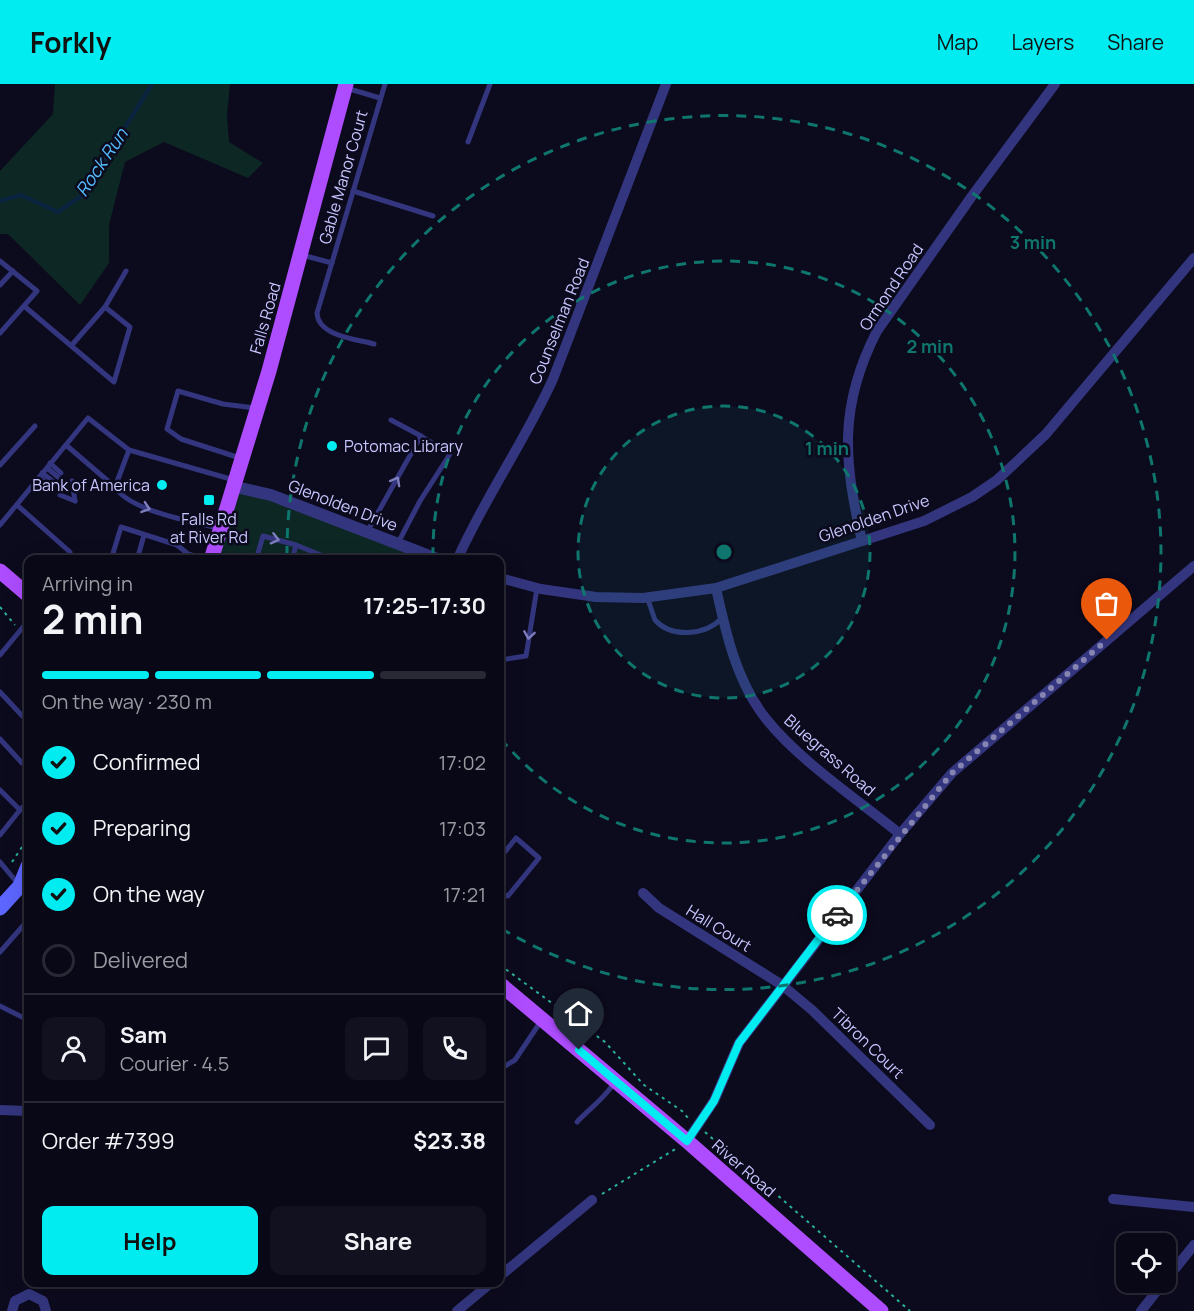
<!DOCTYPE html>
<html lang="en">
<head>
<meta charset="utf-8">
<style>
	body { margin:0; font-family:Manrope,sans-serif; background:#12111f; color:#f1f3f6; height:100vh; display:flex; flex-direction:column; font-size:22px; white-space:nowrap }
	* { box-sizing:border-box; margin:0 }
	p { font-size:20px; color:#999aa1 }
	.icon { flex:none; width:33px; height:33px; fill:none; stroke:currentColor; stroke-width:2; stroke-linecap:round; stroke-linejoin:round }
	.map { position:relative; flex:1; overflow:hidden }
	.details { position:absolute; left:24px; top:471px; width:480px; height:732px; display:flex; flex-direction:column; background:#090816; border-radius:12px; box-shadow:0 6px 24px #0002,0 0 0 2px #292935 }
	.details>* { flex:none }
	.controls { position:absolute; left:1116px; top:1149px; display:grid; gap:12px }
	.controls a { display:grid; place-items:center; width:60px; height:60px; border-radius:12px; background:#090816; box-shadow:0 6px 24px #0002,0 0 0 2px #292935; font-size:30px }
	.pin { position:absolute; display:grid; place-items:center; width:51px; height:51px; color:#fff; margin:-62px -26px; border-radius:50% 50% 50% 0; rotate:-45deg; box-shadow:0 0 6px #0007 }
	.pin .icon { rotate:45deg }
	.courier { position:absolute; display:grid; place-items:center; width:60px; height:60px; margin:-30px; border:4px solid #00ecf1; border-radius:50%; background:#fff; color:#222; box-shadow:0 2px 8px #0007 }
	.overview em { font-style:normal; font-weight:700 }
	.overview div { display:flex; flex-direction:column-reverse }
	.overview { display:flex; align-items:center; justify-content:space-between; height:102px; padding:0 18px }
	h1 { font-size:39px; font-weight:700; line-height:45px }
	.bar { display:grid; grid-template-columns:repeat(4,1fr); gap:9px 6px; align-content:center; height:72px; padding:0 18px }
	.bar i { height:8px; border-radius:4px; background:#292935 }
	.bar .selected { background:#00ecf1 }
	.bar p { grid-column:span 4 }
	.line { display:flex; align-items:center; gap:15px; padding:0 18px; border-top:2px solid #292935 }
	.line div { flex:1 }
	.round { display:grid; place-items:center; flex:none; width:63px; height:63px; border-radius:12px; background:#12111f }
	ol { padding:0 18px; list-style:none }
	li { display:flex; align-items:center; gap:18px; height:66px }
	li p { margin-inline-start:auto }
	li .icon { padding:6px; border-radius:50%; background:#00ecf1; color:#111; stroke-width:4 }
	li:last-child { color:#999aa1 }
	li i { width:33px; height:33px; border:3px solid #292935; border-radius:50% }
	.primary-button { display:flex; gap:12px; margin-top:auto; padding:12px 18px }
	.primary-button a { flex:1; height:69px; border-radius:12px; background:#00ecf1; color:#111; font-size:24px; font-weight:700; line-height:69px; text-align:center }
	.primary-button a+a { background:#12111f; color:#f1f3f6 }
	header { display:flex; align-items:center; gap:36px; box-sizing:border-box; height:84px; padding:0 30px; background:#00ecf1; color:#111 }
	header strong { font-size:28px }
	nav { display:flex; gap:33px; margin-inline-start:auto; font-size:21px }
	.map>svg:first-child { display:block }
	.green { fill:#0d2724 }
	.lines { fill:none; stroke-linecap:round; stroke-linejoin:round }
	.stream { stroke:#0a2341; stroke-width:4 }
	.path { stroke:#28b19e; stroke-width:2; stroke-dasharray:3 4.5; stroke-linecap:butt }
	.service { stroke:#33367e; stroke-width:5 }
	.minor { stroke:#33367e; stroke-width:10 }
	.tertiary { stroke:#33367e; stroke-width:12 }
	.secondary { stroke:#5d66ff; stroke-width:15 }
	.primary { stroke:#ae4dff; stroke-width:15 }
	.oneway { stroke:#7e7ebe }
	.done { stroke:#8684b0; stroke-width:6; stroke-dasharray:0 10.8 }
	.route { stroke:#00ecf1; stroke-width:8 }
	.ring { fill:none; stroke:#0f766e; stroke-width:3; stroke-dasharray:10 8 }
	.poi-dot { fill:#00ecf1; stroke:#0c0a1d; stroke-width:2 }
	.labels { text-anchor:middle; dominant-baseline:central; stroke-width:5; stroke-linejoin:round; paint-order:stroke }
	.street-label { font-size:16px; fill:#c8c6ff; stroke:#0c0a1d }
	.poi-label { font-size:16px; fill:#c8c6ff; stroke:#0c0a1d; text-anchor:start }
	.water-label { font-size:18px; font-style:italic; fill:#54bdff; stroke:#0c0a1d }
	.centre { fill:#0f766e; stroke:#0c0a1d; stroke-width:3 }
	.ring-label { font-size:18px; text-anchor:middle; font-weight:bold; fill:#0f766e; stroke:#0c0a1d; stroke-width:5; stroke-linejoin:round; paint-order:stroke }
</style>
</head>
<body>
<header>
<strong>Forkly</strong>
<nav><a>Map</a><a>Layers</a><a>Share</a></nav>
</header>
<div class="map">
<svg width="1194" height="1227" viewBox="0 0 1194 1227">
	<rect width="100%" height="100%" fill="#0c0a1d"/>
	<!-- green -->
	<g class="green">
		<path d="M55 0H230L227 31 229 58 263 79 248 94 164 58 125 78 109 141V179L80 221 8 150H0V87L53 30Z"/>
		<path d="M232 402 440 476H211Z"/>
	</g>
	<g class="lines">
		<!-- stream -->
		<path class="stream" d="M0 117 21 111 58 128 84 110 152 0"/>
		<!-- path -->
		<g class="path">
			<path d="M0 523 15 541"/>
			<path d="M12 778 28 754"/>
			<path d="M500 881 605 958 644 1001 682 1027 689 1035"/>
			<path d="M705 1048 910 1227"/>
			<path d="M602 1110 677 1064"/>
		</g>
		<!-- service -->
		<g class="service">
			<path d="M346 4 380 14"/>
			<path d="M468 58 490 0"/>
			<path d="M353 107 433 132"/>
			<path d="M302 171 332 179"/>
			<path d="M0 177 37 207 0 249"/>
			<path d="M0 201 13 187"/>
			<path d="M24 222 114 298 130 243 105 223 71 262"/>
			<path d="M105 223 126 187"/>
			<path d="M374 260C356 255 318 252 317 229L385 0"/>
			<path d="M391 336 421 352"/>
			<path d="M66 361 115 403"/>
			<path d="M129 366 115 403C130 427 191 437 218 444"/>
			<path d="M240 374 181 355 167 345 178 307 223 320 255 324"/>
			<path d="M50 379 61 389"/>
			<path d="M0 381 35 342"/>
			<path d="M47 384 58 393"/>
			<path d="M42 389 54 398"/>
			<path d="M39 393 50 402"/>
			<path d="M72 397 75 417"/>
			<path d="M60 411 75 417"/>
			<path d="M17 421 70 468"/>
			<path d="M0 441 88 334 129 366 234 396"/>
			<path d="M367 448 421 352 450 370 420 417 398 459"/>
			<path d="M296 461 333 476"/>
			<path d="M111 476 121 443 177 461 188 470 208 476"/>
			<path d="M137 476 144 451"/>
			<path d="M256 476 263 452 296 461 292 476"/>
			<path d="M647 513 655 536C672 555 706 551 722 534"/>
			<path d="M0 571 28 537"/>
			<path d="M500 576 526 572 537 504"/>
			<path d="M0 608 28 638"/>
			<path d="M0 655 22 679 28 671"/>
			<path d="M0 706 20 726 0 751"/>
			<path d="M20 726 25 721 28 725"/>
			<path d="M500 774 516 754 539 774 508 812 500 810"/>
			<path d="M0 778 20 802 28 807"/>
			<path d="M0 868 28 836"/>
			<path d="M0 922 28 936"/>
			<path d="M500 985 515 976 541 937"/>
			<path d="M577 1038C590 1024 604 1015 614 999"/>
		</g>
		<!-- minor -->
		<g class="minor">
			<path d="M862 457C844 377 838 323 877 247L972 112 1055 0"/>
			<path d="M457 476C485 413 525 357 553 295L666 0"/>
			<path d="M500 494 541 505 596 513 643 514 716 504 924 437 972 413 997 396 1046 350 1194 174"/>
			<path d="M716 504C726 550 737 599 767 636 800 677 858 716 900 750"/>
			<path d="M643 809 659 824 782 901 812 926 930 1041"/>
			<path d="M0 1026 28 1027"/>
			<path d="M687 1057 714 1017 739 959 900 750 952 689 1194 482"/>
			<path d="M1113 1115 1194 1123"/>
			<path d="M500 1192 592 1116"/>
			<path d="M1166 1196 1194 1161"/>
			<path d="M12 1227 15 1217 29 1210 43 1217 46 1227"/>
			<path d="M457 1227 492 1198"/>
			<path d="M1141 1227 1164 1198"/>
		</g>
		<!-- tertiary -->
		<path class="tertiary" d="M232 402 271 411 440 476"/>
		<!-- secondary -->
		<path class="secondary" d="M0 824 20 802 28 782"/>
		<!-- primary -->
		<g class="primary">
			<path d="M211 476 269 287 346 0"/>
			<path d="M0 487 28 511"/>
			<path d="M500 900 687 1057 881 1227"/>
		</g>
	</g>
	<!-- one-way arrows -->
	<defs><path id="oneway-chevron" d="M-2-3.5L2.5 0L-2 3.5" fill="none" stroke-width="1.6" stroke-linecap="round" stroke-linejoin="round" transform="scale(1.5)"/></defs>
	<g class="oneway">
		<use href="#oneway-chevron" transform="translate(396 397) rotate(-61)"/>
		<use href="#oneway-chevron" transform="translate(146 424) rotate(19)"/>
		<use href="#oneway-chevron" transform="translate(275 455) rotate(14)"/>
		<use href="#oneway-chevron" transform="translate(529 551) rotate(99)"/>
	</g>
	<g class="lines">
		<!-- done -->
		<path class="done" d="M837 831 952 689 1107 556"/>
		<!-- route -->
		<path class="route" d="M579 966 687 1057 714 1017 739 959 837 831"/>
	</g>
	<!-- distance rings -->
	<circle cx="724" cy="468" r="146" fill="#0f766e" fill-opacity=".12"/>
	<g class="ring">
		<circle cx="724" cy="468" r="146"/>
		<path d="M433 473A291 291 0 1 1 501 655"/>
		<path d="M287 472A437 437 0 1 1 502 845"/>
	</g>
	<!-- markers -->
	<g class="poi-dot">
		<circle cx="332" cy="362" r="6"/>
		<circle cx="162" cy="401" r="6"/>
		<rect x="203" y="410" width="12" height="12" rx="3"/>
	</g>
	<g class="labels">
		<!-- street labels -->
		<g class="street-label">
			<text transform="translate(343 93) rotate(-74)">Gable Manor Court</text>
			<text transform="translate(891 203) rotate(-56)">Ormond Road</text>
			<text transform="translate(265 234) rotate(-74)">Falls Road</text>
			<text transform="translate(559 237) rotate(-68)">Counselman Road</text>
			<text transform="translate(343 421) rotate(21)">Glenolden Drive</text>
			<text transform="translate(874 434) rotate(-19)">Glenolden Drive</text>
			<text transform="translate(830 671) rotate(41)">Bluegrass Road</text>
			<text transform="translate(719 844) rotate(32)">Hall Court</text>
			<text transform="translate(868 959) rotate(44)">Tibron Court</text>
			<text transform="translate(744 1084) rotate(41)">River Road</text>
		</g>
		<!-- poi labels -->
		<g class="poi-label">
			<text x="344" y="362">Potomac Library</text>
			<text x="150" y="401" text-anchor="end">Bank of America</text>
			<text x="209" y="435" text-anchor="middle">Falls Rd<tspan x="209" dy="18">at River Rd</tspan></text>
		</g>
		<!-- water labels -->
		<g class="water-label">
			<text transform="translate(101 78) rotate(-56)">Rock Run</text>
		</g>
	</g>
	<circle cx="724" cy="468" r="9" class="centre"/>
	<g class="ring-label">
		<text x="1033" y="165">3 min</text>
		<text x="930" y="269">2 min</text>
		<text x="827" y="371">1 min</text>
	</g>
</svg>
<div class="controls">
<a><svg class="icon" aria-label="locate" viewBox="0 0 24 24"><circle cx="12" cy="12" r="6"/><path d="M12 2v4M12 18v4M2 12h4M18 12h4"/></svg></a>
</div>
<div class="pin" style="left:1107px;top:556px;background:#ea580c"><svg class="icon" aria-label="bag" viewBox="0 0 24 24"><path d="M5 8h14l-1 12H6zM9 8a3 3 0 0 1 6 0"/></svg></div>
<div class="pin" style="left:579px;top:966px;background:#1f2937"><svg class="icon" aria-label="home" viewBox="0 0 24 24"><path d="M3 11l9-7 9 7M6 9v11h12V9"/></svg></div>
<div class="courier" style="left:837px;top:831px"><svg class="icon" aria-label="car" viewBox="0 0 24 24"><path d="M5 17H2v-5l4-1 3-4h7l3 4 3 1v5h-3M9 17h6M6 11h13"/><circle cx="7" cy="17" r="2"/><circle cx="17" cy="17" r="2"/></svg></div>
<section class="details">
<div class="overview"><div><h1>2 min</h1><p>Arriving in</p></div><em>17:25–17:30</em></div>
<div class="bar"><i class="selected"></i><i class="selected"></i><i class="selected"></i><i></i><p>On the way · 230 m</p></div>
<ol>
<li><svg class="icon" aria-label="check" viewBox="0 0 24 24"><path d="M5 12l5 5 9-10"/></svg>Confirmed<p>17:02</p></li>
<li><svg class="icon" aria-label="check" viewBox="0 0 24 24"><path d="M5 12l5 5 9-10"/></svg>Preparing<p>17:03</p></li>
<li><svg class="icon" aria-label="check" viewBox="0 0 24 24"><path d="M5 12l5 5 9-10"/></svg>On the way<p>17:21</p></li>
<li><i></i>Delivered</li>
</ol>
<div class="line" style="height:108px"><a class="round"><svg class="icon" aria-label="person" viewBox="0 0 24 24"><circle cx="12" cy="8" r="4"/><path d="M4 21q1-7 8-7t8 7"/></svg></a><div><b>Sam</b><p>Courier · 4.5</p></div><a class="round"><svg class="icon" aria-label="chat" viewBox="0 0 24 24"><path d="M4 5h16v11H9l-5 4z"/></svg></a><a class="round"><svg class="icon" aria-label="phone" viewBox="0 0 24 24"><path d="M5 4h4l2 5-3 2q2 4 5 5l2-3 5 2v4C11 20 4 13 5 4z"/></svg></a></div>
<div class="line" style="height:78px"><div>Order #7399</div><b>$23.38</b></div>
<div class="primary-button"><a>Help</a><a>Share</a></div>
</section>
</div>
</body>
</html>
